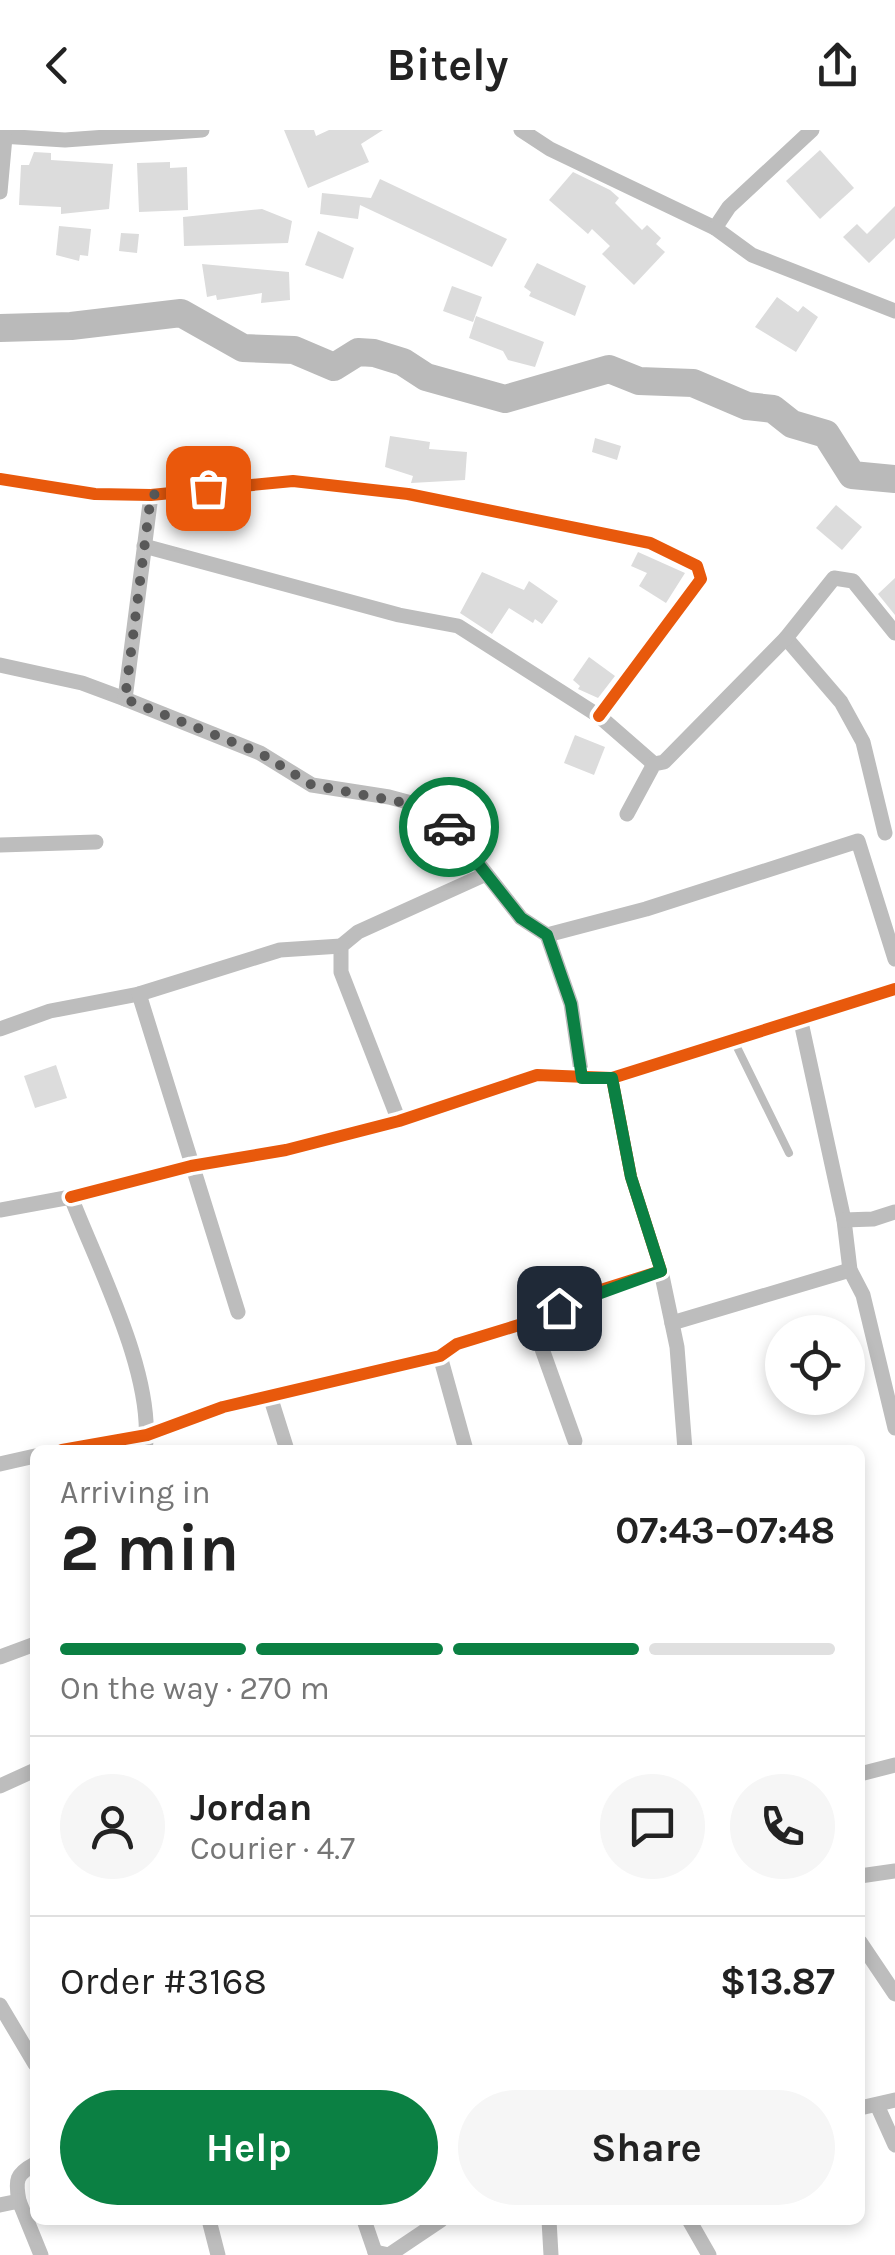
<!DOCTYPE html>
<html lang="en">
<head>
<meta charset="utf-8">
<style>
	body { margin:0; font-family:Karla,sans-serif; background:#f6f6f6; color:#222; height:100vh; display:flex; flex-direction:column; font-size:38px; white-space:nowrap }
	* { box-sizing:border-box; margin:0 }
	p { font-size:32px; color:#767676 }
	.icon { flex:none; width:55px; height:55px; fill:none; stroke:currentColor; stroke-width:2; stroke-linecap:round; stroke-linejoin:round }
	.map { position:relative; flex:1; overflow:hidden }
	.drawer { position:absolute; left:30px; top:1315px; width:835px; height:780px; display:flex; flex-direction:column; background:#fff; border-radius:15px; box-shadow:0 5px 15px #0003 }
	.drawer>* { flex:none }
	.fabs { position:absolute; left:765px; top:1185px; display:grid; gap:20px }
	.fabs a { display:grid; place-items:center; width:100px; height:100px; border-radius:50%; background:#fff; box-shadow:0 5px 15px #0003; font-size:50px }
	.pin { position:absolute; display:grid; place-items:center; width:85px; height:85px; color:#fff; margin:-42px; border-radius:20px; box-shadow:0 5px 15px #0006 }
	.courier { position:absolute; display:grid; place-items:center; width:100px; height:100px; margin:-50px; border:8px solid #0b8043; border-radius:50%; background:#fff; color:#222; box-shadow:0 2px 12px #0007 }
	.head em { font-style:normal; font-weight:700 }
	.head div { display:flex; flex-direction:column-reverse }
	.head { display:flex; align-items:center; justify-content:space-between; height:170px; padding:0 30px }
	h1 { font-size:65px; font-weight:700; line-height:75px }
	.bar { display:grid; grid-template-columns:repeat(4,1fr); gap:15px 10px; align-content:center; height:120px; padding:0 30px }
	.bar i { height:12px; border-radius:8px; background:#e0e0e0 }
	.bar .on { background:#0b8043 }
	.bar p { grid-column:span 4 }
	.line { display:flex; align-items:center; gap:25px; padding:0 30px; border-top:2px solid #e0e0e0 }
	.line div { flex:1 }
	.round { display:grid; place-items:center; flex:none; width:105px; height:105px; border-radius:52px; background:#f6f6f6 }
	.cta { display:flex; gap:20px; margin-top:auto; padding:20px 30px }
	.cta a { flex:1; height:115px; border-radius:60px; background:#0b8043; color:#fff; font-size:40px; font-weight:700; line-height:115px; text-align:center }
	.cta a+a { background:#f6f6f6; color:#222 }
	header { display:flex; justify-content:space-between; align-items:center; height:130px; padding:0 30px; background:#fff; font-size:45px; font-weight:700 }
	.map>svg:first-child { display:block }
	.lines { fill:none; stroke-linecap:round; stroke-linejoin:round }
	.river { stroke:#bababa; stroke-width:28 }
	.building { fill:#dcdcdc }
	.lane { stroke:#bdbdbd; stroke-width:8 }
	.street { stroke:#bdbdbd; stroke-width:15 }
	.cycleway-casing { stroke:#fff; stroke-width:19 }
	.cycleway { stroke:#e8590c; stroke-width:12 }
	.done { stroke:#595959; stroke-width:10; stroke-dasharray:0 18 }
	.route { stroke:#0b8043; stroke-width:12 }
</style>
</head>
<body>
<header><svg class="icon" aria-label="back" viewBox="0 0 24 24"><path d="M15 5l-7 7 7 7"/></svg>Bitely<svg class="icon" aria-label="share" viewBox="0 0 24 24"><path d="M12 15V3M7 8l5-5 5 5M5 13v7h14v-7"/></svg></header>
<div class="map">
<svg width="895" height="2125" viewBox="0 0 895 2125">
	<rect width="100%" height="100%" fill="#fff"/>
	<g class="lines">
		<!-- river -->
		<path class="river" d="M0 198 71 196 181 183 243 218 294 220 334 237 358 222 374 223 403 232 426 247 505 269 609 239 639 251 693 253 747 276 773 279 792 294 826 304 852 345 895 349"/>
	</g>
	<!-- building -->
	<g class="building">
		<path d="M284 0H314L316 6 329 0H383L361 14 369 32 308 58Z"/>
		<path d="M820 20 854 58 820 89 786 51Z"/>
		<path d="M34 22 51 23V30L113 34 109 79 61 84V77L19 75 21 35H29Z"/>
		<path d="M170 32V38L187 37 188 80 139 82 137 33Z"/>
		<path d="M573 42 610 60 619 68 615 73 642 100 647 95 661 108 656 114 665 122 634 155 602 124 610 116 592 99 588 104 549 70Z"/>
		<path d="M380 49 507 109 492 137 360 75 358 89 320 84 322 63 371 68Z"/>
		<path d="M895 76V108L869 133 843 107 857 94 867 104Z"/>
		<path d="M262 79 292 91 288 113 184 116 183 87Z"/>
		<path d="M59 96 91 99 88 126 80 125 79 131 56 125Z"/>
		<path d="M318 101 354 118 343 149 305 135Z"/>
		<path d="M121 103 139 104 137 123 119 121Z"/>
		<path d="M537 133 586 156 575 186 529 166 531 162 524 157Z"/>
		<path d="M202 134 289 142 290 170 261 173 262 163 217 170 216 165 207 167Z"/>
		<path d="M452 156 482 167 473 192 443 181Z"/>
		<path d="M777 167 798 182 803 176 818 187 796 222 755 197Z"/>
		<path d="M476 186 544 212 535 237 508 230 503 221 469 208Z"/>
		<path d="M390 306 430 312 429 319 467 322 465 350 411 353 413 346 385 337Z"/>
		<path d="M595 308 621 316 617 330 592 322Z"/>
		<path d="M836 375 862 397 842 420 816 398Z"/>
		<path d="M638 422 685 443 666 473 639 456 647 443 631 436Z"/>
		<path d="M482 442 524 460 529 451 558 471 542 494 535 489 533 493 509 478 492 504 460 483Z"/>
		<path d="M895 448V485L878 464Z"/>
		<path d="M589 527 615 546 598 568 578 559 580 556 573 550Z"/>
		<path d="M575 605 605 617 594 645 564 633Z"/>
		<path d="M56 935 67 968 35 978 24 946Z"/>
	</g>
	<g class="lines">
		<!-- lane -->
		<path class="lane" d="M733 909 789 1023"/>
		<!-- street -->
		<g class="street">
			<path d="M521 0 550 19 715 98 729 77 812 0"/>
			<path d="M0 6 65 10 202 0"/>
			<path d="M0 62 5 7"/>
			<path d="M715 98 752 125 895 181"/>
			<path d="M0 349 95 364 151 365 293 351 408 364 650 413 697 436 701 449 599 586"/>
			<path d="M144 416 399 485 458 496 599 586 654 634"/>
			<path d="M786 508 841 572 863 612 885 703"/>
			<path d="M0 535 82 553 125 569 260 623 312 655 389 667 426 677 444 690 521 788 547 805 571 874 582 948"/>
			<path d="M125 569 151 365"/>
			<path d="M627 684 654 634 664 632 786 508 834 448 853 451 895 503"/>
			<path d="M0 715 96 712"/>
			<path d="M547 805 646 779 858 711 895 829"/>
			<path d="M801 892 844 1090 850 1140 863 1165 895 1298"/>
			<path d="M0 899 50 881 139 864"/>
			<path d="M399 991 341 842V816L358 802 484 745"/>
			<path d="M71 1067 191 1036 286 1020 399 991 537 945 612 948 895 859"/>
			<path d="M0 1080 71 1067C97 1135 156 1247 145 1320"/>
			<path d="M844 1090 873 1089 895 1082"/>
			<path d="M661 1141 677 1217 685 1320"/>
			<path d="M238 1182 139 864 280 820 341 816"/>
			<path d="M532 1191 575 1311"/>
			<path d="M672 1193 850 1140"/>
			<path d="M440 1226 466 1320"/>
			<path d="M270 1266 287 1320"/>
			<path d="M62 1320 147 1305 223 1277 440 1226 457 1214 532 1191 585 1165 661 1141 631 1047 612 948"/>
			<path d="M0 1334 35 1326"/>
			<path d="M0 1527 35 1514"/>
			<path d="M860 1644 895 1635"/>
			<path d="M0 1656 35 1640"/>
			<path d="M860 1746 895 1741"/>
			<path d="M860 1812 895 1864"/>
			<path d="M0 1875 35 1934"/>
			<path d="M877 1975 895 2015"/>
			<path d="M860 1978 895 1970"/>
			<path d="M19 2071C15 2050 16 2044 35 2034"/>
			<path d="M0 2075 19 2071 41 2125"/>
			<path d="M209 2090 218 2125"/>
			<path d="M364 2090 375 2122"/>
			<path d="M549 2090 551 2125"/>
			<path d="M689 2090 709 2125"/>
			<path d="M375 2122 389 2125 441 2090"/>
		</g>
		<defs>
			<g id="cycleway">
				<path d="M0 349 95 364 151 365 293 351 408 364 650 413 697 436 701 449 599 586"/>
				<path d="M71 1067 191 1036 286 1020 399 991 537 945 612 948 895 859"/>
				<path d="M62 1320 147 1305 223 1277 440 1226 457 1214 532 1191 585 1165 661 1141 631 1047 612 948"/>
			</g>
		</defs>
		<!-- cycleway casing -->
		<use href="#cycleway" class="cycleway-casing"/>
		<!-- cycleway -->
		<use href="#cycleway" class="cycleway"/>
	</g>
	<g class="lines">
		<!-- done -->
		<path class="done" d="M208 358 151 365 125 569 260 623 312 655 426 677 449 697"/>
		<!-- route -->
		<path class="route" d="M449 697 521 788 547 805 571 874 582 948H612L631 1047 661 1141 559 1178"/>
	</g>
</svg>
<div class="fabs">
<a><svg class="icon" aria-label="locate" viewBox="0 0 24 24"><circle cx="12" cy="12" r="6"/><path d="M12 2v4M12 18v4M2 12h4M18 12h4"/></svg></a>
</div>
<div class="pin" style="left:208px;top:358px;background:#ea580c"><svg class="icon" aria-label="bag" viewBox="0 0 24 24"><path d="M5 8h14l-1 12H6zM9 8a3 3 0 0 1 6 0"/></svg></div>
<div class="pin" style="left:559px;top:1178px;background:#1f2937"><svg class="icon" aria-label="home" viewBox="0 0 24 24"><path d="M3 11l9-7 9 7M6 9v11h12V9"/></svg></div>
<div class="courier" style="left:449px;top:697px"><svg class="icon" aria-label="car" viewBox="0 0 24 24"><path d="M5 17H2v-5l4-1 3-4h7l3 4 3 1v5h-3M9 17h6M6 11h13"/><circle cx="7" cy="17" r="2"/><circle cx="17" cy="17" r="2"/></svg></div>
<section class="drawer">
<div class="head"><div><h1>2 min</h1><p>Arriving in</p></div><em>07:43–07:48</em></div>
<div class="bar"><i class="on"></i><i class="on"></i><i class="on"></i><i></i><p>On the way · 270 m</p></div>
<div class="line" style="height:180px"><a class="round"><svg class="icon" aria-label="person" viewBox="0 0 24 24"><circle cx="12" cy="8" r="4"/><path d="M4 21q1-7 8-7t8 7"/></svg></a><div><b>Jordan</b><p>Courier · 4.7</p></div><a class="round"><svg class="icon" aria-label="chat" viewBox="0 0 24 24"><path d="M4 5h16v11H9l-5 4z"/></svg></a><a class="round"><svg class="icon" aria-label="phone" viewBox="0 0 24 24"><path d="M5 4h4l2 5-3 2q2 4 5 5l2-3 5 2v4C11 20 4 13 5 4z"/></svg></a></div>
<div class="line" style="height:130px"><div>Order #3168</div><b>$13.87</b></div>
<div class="cta"><a>Help</a><a>Share</a></div>
</section>
</div>
</body>
</html>
